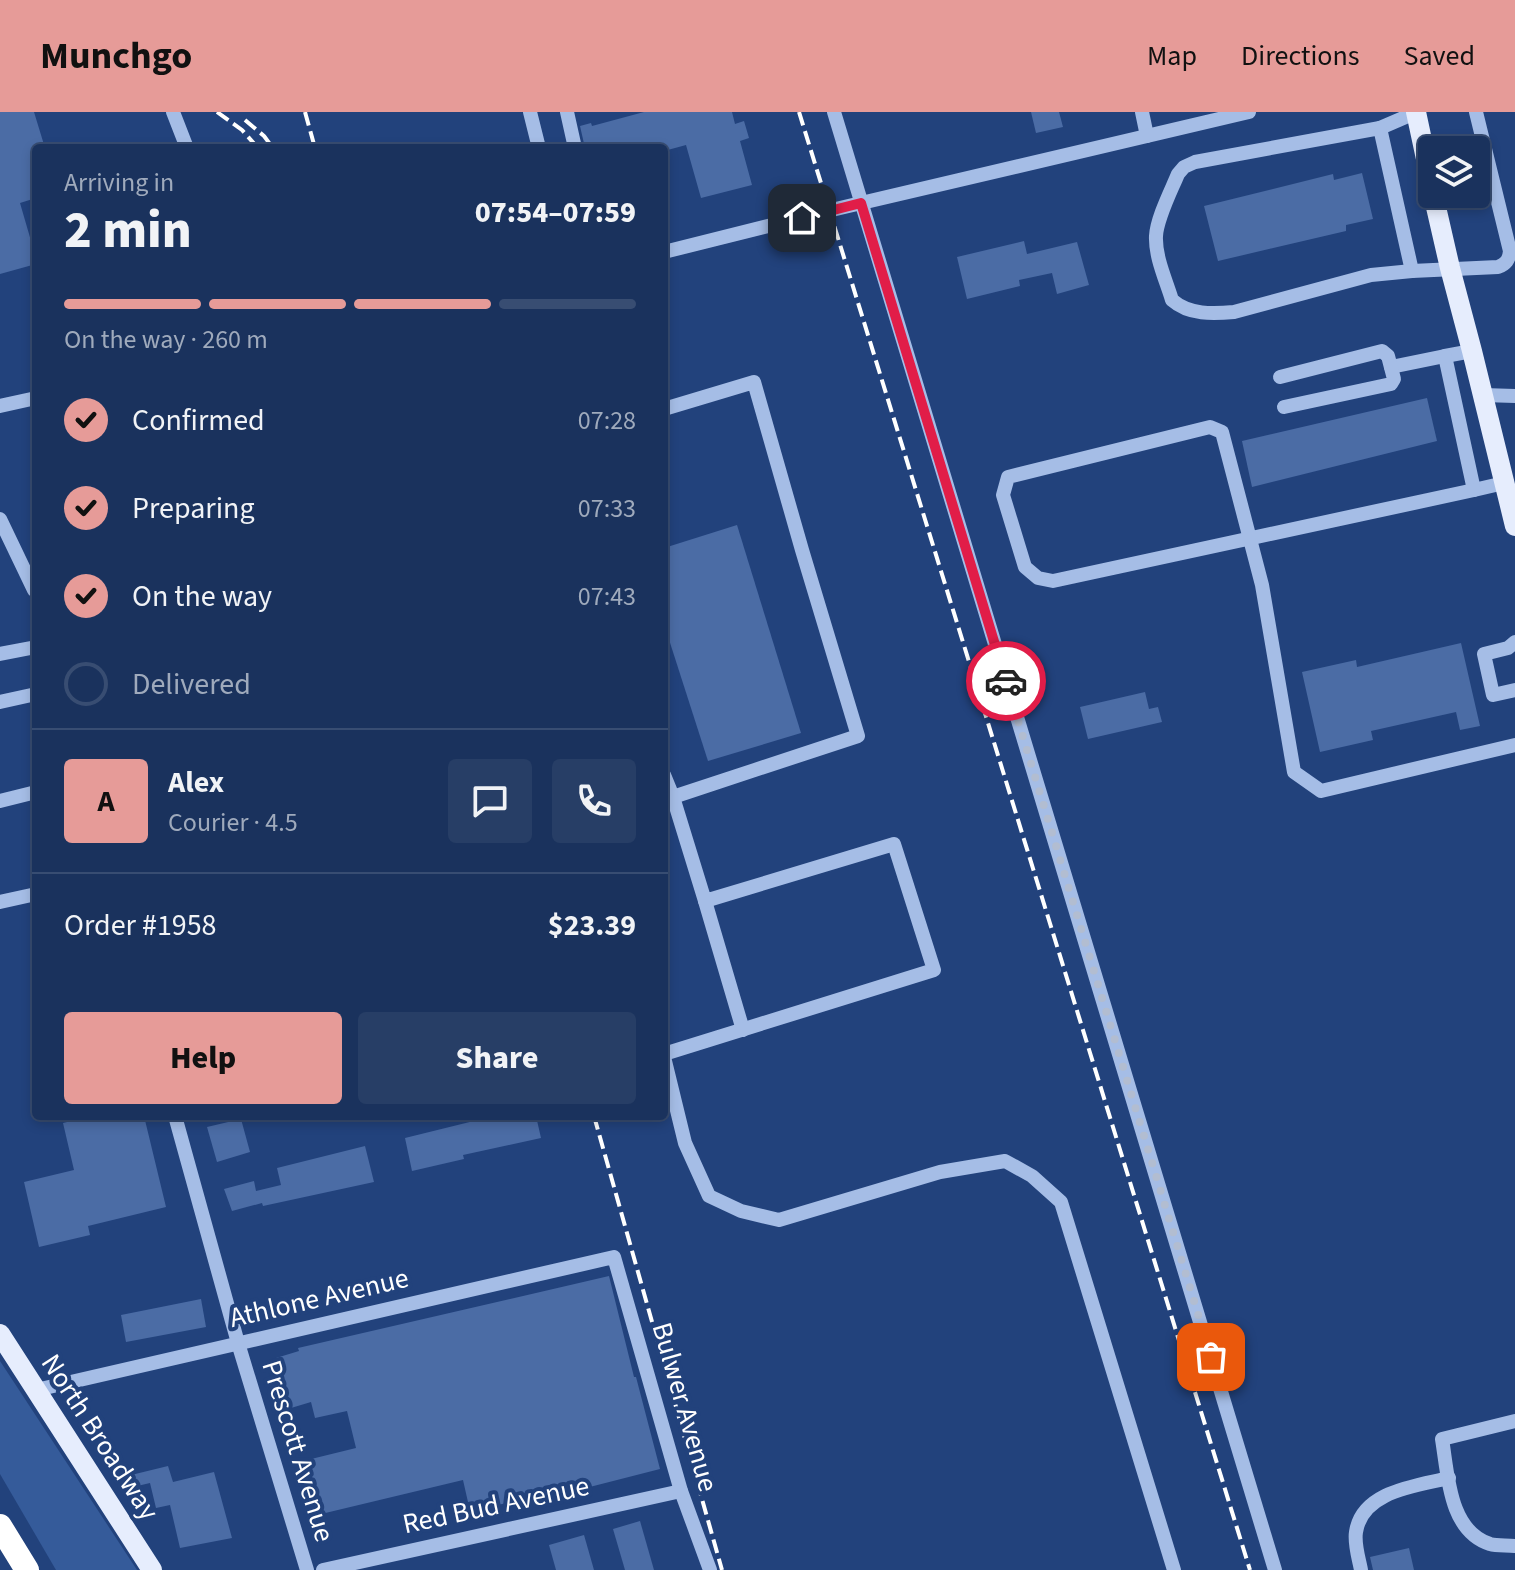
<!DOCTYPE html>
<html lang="en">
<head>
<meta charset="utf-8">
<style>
	body { margin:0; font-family:"Source Sans 3",sans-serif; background:#273e66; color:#f1f3f6; height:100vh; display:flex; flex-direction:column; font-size:30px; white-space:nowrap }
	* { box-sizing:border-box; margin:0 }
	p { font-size:26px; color:#9faabc }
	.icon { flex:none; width:44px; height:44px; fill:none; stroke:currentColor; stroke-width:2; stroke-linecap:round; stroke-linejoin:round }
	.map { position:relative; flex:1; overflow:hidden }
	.side { position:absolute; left:32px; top:32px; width:636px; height:976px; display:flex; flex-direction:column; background:#1a325d; border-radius:8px; box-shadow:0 4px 12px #0003,0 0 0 2px #384d72 }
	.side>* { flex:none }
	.tools { position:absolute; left:1418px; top:24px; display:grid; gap:16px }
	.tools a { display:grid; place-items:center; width:72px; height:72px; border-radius:8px; background:#1a325d; box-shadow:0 4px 12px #0003,0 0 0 2px #384d72; font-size:40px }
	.pin { position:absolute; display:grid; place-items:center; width:68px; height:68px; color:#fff; margin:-34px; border-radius:16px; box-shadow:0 4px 12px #0006 }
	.courier { position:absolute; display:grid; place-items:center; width:80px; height:80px; margin:-40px; border:6px solid #e11d48; border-radius:50%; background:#fff; color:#222; box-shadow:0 2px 10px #0007 }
	.summary em { font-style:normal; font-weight:800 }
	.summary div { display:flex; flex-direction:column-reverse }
	.summary { display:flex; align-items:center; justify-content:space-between; height:136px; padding:0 32px }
	h1 { font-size:52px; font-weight:800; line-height:60px }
	.bar { display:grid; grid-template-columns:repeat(4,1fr); gap:12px 8px; align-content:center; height:96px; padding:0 32px }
	.bar i { height:10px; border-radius:6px; background:#384d72 }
	.bar .selected { background:#e69b98 }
	.bar p { grid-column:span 4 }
	.line { display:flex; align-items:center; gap:20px; padding:0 32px; border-top:2px solid #384d72 }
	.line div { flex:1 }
	.round { display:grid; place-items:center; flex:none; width:84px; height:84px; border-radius:8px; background:#273e66 }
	ol { padding:0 32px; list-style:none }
	li { display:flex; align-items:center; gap:24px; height:88px }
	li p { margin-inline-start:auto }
	li .icon { padding:8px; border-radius:50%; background:#e69b98; color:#111; stroke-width:4 }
	li:last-child { color:#9faabc }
	li i { width:44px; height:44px; border:4px solid #384d72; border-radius:50% }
	.primary-button { display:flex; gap:16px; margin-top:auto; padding:16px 32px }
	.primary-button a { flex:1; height:92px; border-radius:8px; background:#e69b98; color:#111; font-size:32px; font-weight:800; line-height:92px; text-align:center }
	.primary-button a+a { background:#273e66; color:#f1f3f6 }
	header { display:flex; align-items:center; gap:48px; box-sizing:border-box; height:112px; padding:0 40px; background:#e69b98; color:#111 }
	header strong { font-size:38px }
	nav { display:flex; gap:44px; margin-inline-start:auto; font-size:28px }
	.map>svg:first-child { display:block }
	.green { fill:#355b9a }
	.building { fill:#4b6ca5 }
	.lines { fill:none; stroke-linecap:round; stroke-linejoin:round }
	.minor { stroke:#a5bde6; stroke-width:14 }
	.major { stroke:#e6edfd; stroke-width:20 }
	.highway { stroke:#fff; stroke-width:24 }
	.rail { stroke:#fff; stroke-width:4; stroke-dasharray:14 6; stroke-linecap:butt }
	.done { stroke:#b2bdd1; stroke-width:8; stroke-dasharray:0 14.4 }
	.route { stroke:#e11d48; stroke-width:10 }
	.labels { text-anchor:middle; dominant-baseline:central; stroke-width:8; stroke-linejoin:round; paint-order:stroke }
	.street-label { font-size:28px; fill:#fff; stroke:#22427c }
</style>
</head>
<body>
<header>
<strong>Munchgo</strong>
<nav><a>Map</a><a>Directions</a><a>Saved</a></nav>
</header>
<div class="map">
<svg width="1515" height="1458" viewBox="0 0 1515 1458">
	<rect width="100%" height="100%" fill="#22427c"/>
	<!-- green -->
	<path class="green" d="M0 1249 137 1458H56L0 1362Z"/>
	<!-- building -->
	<g class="building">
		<path d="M0 0H34L45 36H36V86L20 91 36 146V152L0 162Z"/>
		<path d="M644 0H732L735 12 744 9 749 26 740 29 752 73 701 86 686 33 664 39V36H585L580 14 591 11 592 14Z"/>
		<path d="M1031 0H1059L1063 15 1036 21Z"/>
		<path d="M1362 61 1373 107 1346 113V119L1218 149 1204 94 1333 62 1334 68Z"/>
		<path d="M1024 129 1027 142 1077 130 1089 173 1057 182 1052 161 1019 168 1020 174 967 187 957 145Z"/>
		<path d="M1427 286 1437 329 1252 375 1242 329Z"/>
		<path d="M737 413 801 621 708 649 664 512V436Z"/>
		<path d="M1461 531 1480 614 1460 618 1456 600 1371 619 1373 628 1320 640 1302 560 1356 548 1357 555Z"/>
		<path d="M1145 580 1149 597 1158 595 1162 610 1088 627 1080 595Z"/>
		<path d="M92 1004H144L166 1095 88 1114 90 1123 39 1135 24 1070 74 1058 63 1011Z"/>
		<path d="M494 1004H536L541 1026 463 1043 464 1047 412 1059 405 1026Z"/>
		<path d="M241 1007 250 1040 217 1050 207 1015Z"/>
		<path d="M365 1034 374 1070 263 1094 262 1091 232 1099 224 1077 254 1069 256 1079 281 1073 277 1056Z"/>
		<path d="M609 1164 634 1265H636L660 1357 535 1389 534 1385 470 1399 463 1368 317 1403 303 1349 356 1336 347 1299 315 1306 311 1290 291 1296 276 1246 299 1239 298 1236Z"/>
		<path d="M201 1187 206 1215 126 1230 121 1203Z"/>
		<path d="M168 1354 173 1370 214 1360 232 1426 180 1436 170 1393 156 1396 150 1371 133 1375 127 1364Z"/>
		<path d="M640 1409 654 1458H625L613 1417Z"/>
		<path d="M584 1423 594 1458H556L549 1433Z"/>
		<path d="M1409 1436 1414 1458H1373L1370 1445Z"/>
	</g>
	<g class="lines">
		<!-- minor -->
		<g class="minor">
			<path d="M173 0 187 36"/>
			<path d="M530 0 539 36"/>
			<path d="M567 0 575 36"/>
			<path d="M834 0 1275 1458"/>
			<path d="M1142 0 1147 24"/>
			<path d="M1417 0 1380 16 1412 159 1498 155C1506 152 1509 148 1510 139L1476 0"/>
			<path d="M1380 16 1195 50 1184 55 1178 62C1171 79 1157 106 1156 124 1155 145 1166 168 1172 188 1189 203 1213 202 1234 200L1371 163 1412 159"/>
			<path d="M664 140 840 96 1249 0"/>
			<path d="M1472 239 1445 244 1474 378 1504 371"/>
			<path d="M1391 255 1445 244"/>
			<path d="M1280 265 1382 239 1388 244 1394 267 1391 272 1284 295"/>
			<path d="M1483 283 1515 284"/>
			<path d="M0 294 36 286"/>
			<path d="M664 297 754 270 802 438 858 624 673 685 664 663"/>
			<path d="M1474 378 1053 469 1038 466 1025 455 1003 383 1008 365 1210 315 1222 320 1262 473 1294 660 1321 679 1515 633"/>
			<path d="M0 407 34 478H36"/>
			<path d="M1515 530 1508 536 1484 542 1493 583 1515 578"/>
			<path d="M0 542 36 535"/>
			<path d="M0 590 36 582"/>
			<path d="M0 689 36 680"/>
			<path d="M705 789 743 918"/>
			<path d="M0 790 36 782"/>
			<path d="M664 942 934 858 894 732 705 789 673 685"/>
			<path d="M664 945 685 1031 709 1084 741 1099 779 1108 940 1060 1005 1049 1032 1064 1061 1090 1174 1458"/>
			<path d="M175 1004 238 1231 307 1458"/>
			<path d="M36 1278 614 1145 681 1379 710 1458"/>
			<path d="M1515 1309 1442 1327C1448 1363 1449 1419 1490 1432 1497 1434 1507 1433 1515 1434"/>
			<path d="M323 1458 681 1379"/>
			<path d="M1361 1458C1359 1447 1354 1432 1356 1420 1362 1379 1416 1374 1449 1366"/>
		</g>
		<!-- major -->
		<g class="major">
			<path d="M1416 0 1432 75"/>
			<path d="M1433 82 1450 156 1472 239 1515 414"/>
			<path d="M0 1222 152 1458"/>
		</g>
		<!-- highway -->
		<path class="highway" d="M0 1414 27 1458"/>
		<!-- rail -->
		<g class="rail">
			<path d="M217 0 242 18 258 36"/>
			<path d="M305 0 315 36"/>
			<path d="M799 0 1250 1458"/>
			<path d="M245 8 264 24 273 36"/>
			<path d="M594 1004 722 1458"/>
		</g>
	</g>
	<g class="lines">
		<!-- done -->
		<path class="done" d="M1006 569 1211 1245"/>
		<!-- route -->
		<path class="route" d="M802 106 861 91 1006 569"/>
	</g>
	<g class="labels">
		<!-- street labels -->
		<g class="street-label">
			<text transform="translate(319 1186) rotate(-13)">Athlone Avenue</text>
			<text transform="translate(685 1295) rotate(74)">Bulwer Avenue</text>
			<text transform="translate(100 1325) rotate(57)">North Broadway</text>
			<text transform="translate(298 1339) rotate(73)">Prescott Avenue</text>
			<text transform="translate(496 1393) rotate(-12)">Red Bud Avenue</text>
		</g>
	</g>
</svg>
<div class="tools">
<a><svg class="icon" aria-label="layers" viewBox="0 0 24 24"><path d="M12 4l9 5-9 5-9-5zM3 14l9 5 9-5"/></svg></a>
</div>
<div class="pin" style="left:1211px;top:1245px;background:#ea580c"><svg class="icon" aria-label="bag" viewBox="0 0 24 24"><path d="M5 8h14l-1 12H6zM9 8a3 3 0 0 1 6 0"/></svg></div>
<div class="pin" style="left:802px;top:106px;background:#1f2937"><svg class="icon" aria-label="home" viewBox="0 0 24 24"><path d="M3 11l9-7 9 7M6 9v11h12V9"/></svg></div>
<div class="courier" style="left:1006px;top:569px"><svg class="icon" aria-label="car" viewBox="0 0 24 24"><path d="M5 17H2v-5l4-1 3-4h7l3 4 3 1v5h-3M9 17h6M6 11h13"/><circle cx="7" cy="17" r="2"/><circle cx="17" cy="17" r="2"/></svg></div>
<section class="side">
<div class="summary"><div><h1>2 min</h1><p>Arriving in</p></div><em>07:54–07:59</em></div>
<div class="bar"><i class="selected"></i><i class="selected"></i><i class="selected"></i><i></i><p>On the way · 260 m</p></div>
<ol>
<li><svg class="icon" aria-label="check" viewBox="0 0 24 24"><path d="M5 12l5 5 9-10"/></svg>Confirmed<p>07:28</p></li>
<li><svg class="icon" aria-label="check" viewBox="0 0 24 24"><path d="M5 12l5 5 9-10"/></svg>Preparing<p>07:33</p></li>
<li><svg class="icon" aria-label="check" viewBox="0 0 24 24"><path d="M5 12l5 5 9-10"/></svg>On the way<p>07:43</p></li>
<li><i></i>Delivered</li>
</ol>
<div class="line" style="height:144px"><b class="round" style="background:#e69b98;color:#111">A</b><div><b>Alex</b><p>Courier · 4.5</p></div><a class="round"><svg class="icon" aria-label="chat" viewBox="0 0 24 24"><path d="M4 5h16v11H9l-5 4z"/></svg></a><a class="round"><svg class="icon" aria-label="phone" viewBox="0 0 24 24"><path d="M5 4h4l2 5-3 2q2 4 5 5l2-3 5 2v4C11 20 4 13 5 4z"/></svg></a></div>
<div class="line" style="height:104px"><div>Order #1958</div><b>$23.39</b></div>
<div class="primary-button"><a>Help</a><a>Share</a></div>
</section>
</div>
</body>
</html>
